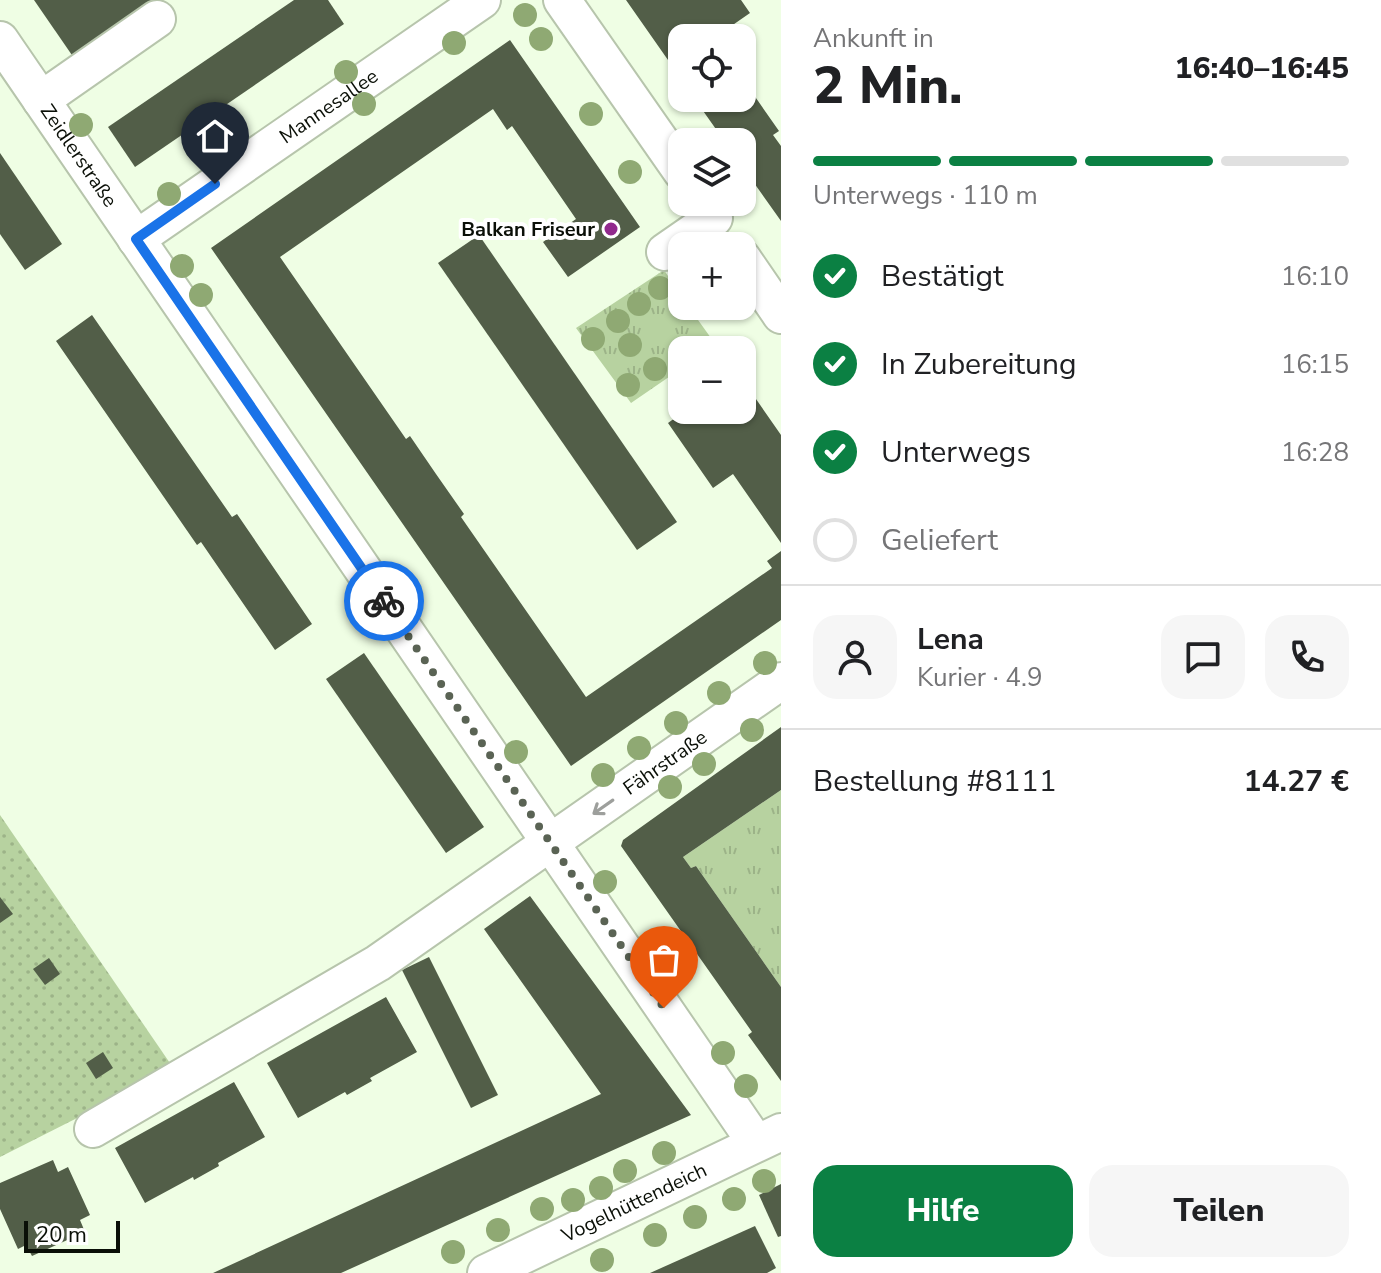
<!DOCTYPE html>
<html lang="de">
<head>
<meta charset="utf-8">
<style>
	body { margin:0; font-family:"Nunito Sans",sans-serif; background:#f6f6f6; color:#202124; height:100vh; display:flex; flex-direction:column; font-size:30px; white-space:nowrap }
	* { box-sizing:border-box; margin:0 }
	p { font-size:26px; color:#757577 }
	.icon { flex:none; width:44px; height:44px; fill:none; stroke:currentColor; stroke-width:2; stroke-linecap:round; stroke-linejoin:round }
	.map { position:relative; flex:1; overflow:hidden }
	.panel { display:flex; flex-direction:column; background:#fff; width:600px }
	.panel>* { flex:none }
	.buttons { position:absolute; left:668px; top:24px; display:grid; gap:16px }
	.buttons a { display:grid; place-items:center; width:88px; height:88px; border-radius:16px; background:#fff; box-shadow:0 2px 6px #0004; font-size:40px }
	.scale { position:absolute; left:24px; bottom:20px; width:96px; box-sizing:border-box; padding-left:8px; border:4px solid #0a0f07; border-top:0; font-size:22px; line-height:28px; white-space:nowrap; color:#0a0f07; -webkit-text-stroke:6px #fff; paint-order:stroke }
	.pin { position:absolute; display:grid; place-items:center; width:68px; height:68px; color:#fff; margin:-82px -34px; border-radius:50% 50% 50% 0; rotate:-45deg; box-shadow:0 0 8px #0007 }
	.pin .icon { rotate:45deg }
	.courier { position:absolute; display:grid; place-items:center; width:80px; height:80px; margin:-40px; border:6px solid #1a73e8; border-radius:50%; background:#fff; color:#222; box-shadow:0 2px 10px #0007 }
	.head em { font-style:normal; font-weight:800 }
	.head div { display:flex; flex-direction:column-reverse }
	.head { display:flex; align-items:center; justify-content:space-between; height:136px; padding:0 32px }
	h1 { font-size:52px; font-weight:800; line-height:60px }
	.bar { display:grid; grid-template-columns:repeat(4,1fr); gap:12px 8px; align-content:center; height:96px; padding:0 32px }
	.bar i { height:10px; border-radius:6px; background:#e0e0e0 }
	.bar .selected { background:#0b8043 }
	.bar p { grid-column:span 4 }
	.line { display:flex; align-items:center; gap:20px; padding:0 32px; border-top:2px solid #e0e0e0 }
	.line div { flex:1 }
	.round { display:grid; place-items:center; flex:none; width:84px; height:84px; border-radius:24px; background:#f6f6f6 }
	ol { padding:0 32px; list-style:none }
	li { display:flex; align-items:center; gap:24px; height:88px }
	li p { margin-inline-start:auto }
	li .icon { padding:8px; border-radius:50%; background:#0b8043; color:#fff; stroke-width:4 }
	li:last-child { color:#757577 }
	li i { width:44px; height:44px; border:4px solid #e0e0e0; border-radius:50% }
	.primary-button { display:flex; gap:16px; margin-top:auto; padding:16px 32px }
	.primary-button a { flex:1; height:92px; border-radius:24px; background:#0b8043; color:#fff; font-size:32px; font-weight:800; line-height:92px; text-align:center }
	.primary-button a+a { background:#f6f6f6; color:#202124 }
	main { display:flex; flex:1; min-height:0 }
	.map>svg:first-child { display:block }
	.grass { fill:url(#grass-tufts) }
	.garden { fill:url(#garden-dots) }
	.building { fill:#525e48 }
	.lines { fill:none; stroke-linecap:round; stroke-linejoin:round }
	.minor-casing { stroke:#b7c5ac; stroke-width:40 }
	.minor { stroke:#fff; stroke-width:36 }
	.tree { fill:#8fa973 }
	.oneway { stroke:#9d9f9c }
	.done { stroke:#5a6354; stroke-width:8; stroke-dasharray:0 14.4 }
	.route { stroke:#1a73e8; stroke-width:10 }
	.poi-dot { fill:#91298d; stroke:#fff; stroke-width:3 }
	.labels { text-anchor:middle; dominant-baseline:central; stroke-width:8; stroke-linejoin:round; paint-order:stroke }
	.street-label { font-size:20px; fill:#0a0f07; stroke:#fff }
	.poi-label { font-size:20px; font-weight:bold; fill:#0a0f07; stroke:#fff; text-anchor:end }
</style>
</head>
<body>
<main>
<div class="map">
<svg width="781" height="1273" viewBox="0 0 781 1273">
	<defs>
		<pattern id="grass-tufts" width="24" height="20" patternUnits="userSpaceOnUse" patternTransform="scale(2)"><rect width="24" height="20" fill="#b7d2a0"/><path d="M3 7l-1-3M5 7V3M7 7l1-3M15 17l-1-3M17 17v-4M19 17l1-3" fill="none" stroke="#9cb388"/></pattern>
		<pattern id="garden-dots" width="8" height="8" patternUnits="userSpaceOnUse" patternTransform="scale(2)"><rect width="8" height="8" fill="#b7d2a0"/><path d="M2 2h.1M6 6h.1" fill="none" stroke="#9cb388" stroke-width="1.8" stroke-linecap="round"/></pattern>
	</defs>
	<rect width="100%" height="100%" fill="#effee4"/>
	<!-- grass -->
	<g class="grass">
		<path d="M664 270 682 297V306H688L716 345 709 350H682V368L631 403 576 328Z"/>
		<path d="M781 790V987L696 866 691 868 683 857Z"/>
	</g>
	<!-- garden -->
	<path class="garden" d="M0 815 174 1069 0 1157Z"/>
	<!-- building -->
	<g class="building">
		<path d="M34 0H155L158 4 76 61Z"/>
		<path d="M294 0H328L344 24 135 167 108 127Z"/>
		<path d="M626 0H741L750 13 714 38H682V80Z"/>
		<path d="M510 40 640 227 568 277 543 242 576 219 512 126 507 130 493 109 280 257 406 439 410 436 436 474 464 514 461 517 586 697 772 568 767 561 781 551V620L571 766 211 248Z"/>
		<path d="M742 78 779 131 773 135 781 146V221L742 166V142H725L694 98H742Z"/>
		<path d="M0 153 62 244 25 270 0 234Z"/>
		<path d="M479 235 677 522 637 550 438 263Z"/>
		<path d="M92 315 232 517 237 514 312 624 275 650 201 542 197 545 56 341Z"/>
		<path d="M742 379 781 435V543L733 474 713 488 668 423 686 410H742Z"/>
		<path d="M364 653 484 827 446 853 326 679Z"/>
		<path d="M781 727V790L683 857 691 868 696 866 781 987V1081L748 1035 752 1032 621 846 623 840Z"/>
		<path d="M530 896 691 1115 341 1273H213L601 1094 484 929Z"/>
		<path d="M0 897 13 914 0 923Z"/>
		<path d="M429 957 498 1095 471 1108 402 970Z"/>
		<path d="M49 958 60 974 45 985 33 969Z"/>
		<path d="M386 997 417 1052 370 1078 372 1081 347 1095 345 1092 298 1118 267 1063Z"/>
		<path d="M103 1052 113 1068 96 1079 86 1063Z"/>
		<path d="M234 1082 265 1137 218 1163 219 1166 194 1180 193 1177 145 1203 115 1148Z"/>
		<path d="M53 1160 58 1172 68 1167 90 1215 80 1220 85 1232 32 1256 26 1245 18 1249 0 1209V1183Z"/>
		<path d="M781 1184V1236L778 1237 759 1195Z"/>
		<path d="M755 1226 776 1268 767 1273H650Z"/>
	</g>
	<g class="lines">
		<defs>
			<g id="minor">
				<path d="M562 0 682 172"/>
				<path id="s1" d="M0 40 756 1143"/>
				<path d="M41 100 157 19"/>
				<path id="s2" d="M136 239 482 0"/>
				<path d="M665 252 714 218"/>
				<path d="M742 258 781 315"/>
				<path id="s3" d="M93 1129 378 963 781 681"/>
				<path id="s4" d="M486 1273 781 1132"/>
			</g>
		</defs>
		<!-- minor casing -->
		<use href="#minor" class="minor-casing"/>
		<!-- minor -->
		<use href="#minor" class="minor"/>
	</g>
	<!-- trees -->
	<g class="tree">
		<circle cx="525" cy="15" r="12"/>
		<circle cx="541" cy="39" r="12"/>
		<circle cx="454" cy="43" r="12"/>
		<circle cx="346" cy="72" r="12"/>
		<circle cx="364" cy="104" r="12"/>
		<circle cx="591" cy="114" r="12"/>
		<circle cx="81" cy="125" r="12"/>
		<circle cx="630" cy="172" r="12"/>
		<circle cx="169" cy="194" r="12"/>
		<circle cx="182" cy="266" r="12"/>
		<circle cx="660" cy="288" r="12"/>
		<circle cx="201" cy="295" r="12"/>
		<circle cx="639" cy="304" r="12"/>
		<circle cx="618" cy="321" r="12"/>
		<circle cx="593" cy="339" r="12"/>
		<circle cx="630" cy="345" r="12"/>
		<circle cx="655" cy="369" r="12"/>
		<circle cx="628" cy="385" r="12"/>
		<circle cx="765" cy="663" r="12"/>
		<circle cx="719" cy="693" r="12"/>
		<circle cx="676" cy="723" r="12"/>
		<circle cx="752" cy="730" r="12"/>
		<circle cx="639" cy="748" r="12"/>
		<circle cx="516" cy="752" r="12"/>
		<circle cx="704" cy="764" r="12"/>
		<circle cx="603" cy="775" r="12"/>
		<circle cx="670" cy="787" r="12"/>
		<circle cx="605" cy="882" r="12"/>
		<circle cx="723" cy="1053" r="12"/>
		<circle cx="746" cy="1086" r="12"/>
		<circle cx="664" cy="1153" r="12"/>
		<circle cx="625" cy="1171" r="12"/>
		<circle cx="764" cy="1181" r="12"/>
		<circle cx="601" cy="1188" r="12"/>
		<circle cx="734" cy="1199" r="12"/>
		<circle cx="573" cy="1200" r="12"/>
		<circle cx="542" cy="1209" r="12"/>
		<circle cx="695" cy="1217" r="12"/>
		<circle cx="498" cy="1230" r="12"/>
		<circle cx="655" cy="1235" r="12"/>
		<circle cx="453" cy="1252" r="12"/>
		<circle cx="602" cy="1260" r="12"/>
	</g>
	<!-- one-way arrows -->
	<defs><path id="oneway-shaft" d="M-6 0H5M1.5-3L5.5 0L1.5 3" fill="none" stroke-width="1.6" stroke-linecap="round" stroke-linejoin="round" transform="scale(2)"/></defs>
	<use class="oneway" href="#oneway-shaft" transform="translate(603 807) rotate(145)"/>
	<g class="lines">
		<!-- done -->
		<path class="done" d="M384 601 664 1008"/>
		<!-- route -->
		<path class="route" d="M215 184 136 239 384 601"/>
	</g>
	<!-- markers -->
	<circle class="poi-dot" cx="611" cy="229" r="8"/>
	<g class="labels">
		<!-- street labels -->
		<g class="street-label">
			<text stroke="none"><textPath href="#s2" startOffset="234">Mannesallee</textPath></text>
			<text stroke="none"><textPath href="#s1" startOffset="140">Zeidlerstraße</textPath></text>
			<text stroke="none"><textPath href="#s3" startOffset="680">Fährstraße</textPath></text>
			<text stroke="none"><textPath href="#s4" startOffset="164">Vogelhüttendeich</textPath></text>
		</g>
		<!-- poi labels -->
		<g class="poi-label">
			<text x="595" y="229">Balkan Friseur</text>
		</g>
	</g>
</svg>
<div class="buttons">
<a><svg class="icon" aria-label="locate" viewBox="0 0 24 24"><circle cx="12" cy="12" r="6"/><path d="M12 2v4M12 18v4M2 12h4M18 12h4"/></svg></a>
<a><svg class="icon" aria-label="layers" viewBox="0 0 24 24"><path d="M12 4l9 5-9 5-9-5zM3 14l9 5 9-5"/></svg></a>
<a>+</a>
<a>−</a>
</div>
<div class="scale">20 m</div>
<div class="pin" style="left:664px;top:1008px;background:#ea580c"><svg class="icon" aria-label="bag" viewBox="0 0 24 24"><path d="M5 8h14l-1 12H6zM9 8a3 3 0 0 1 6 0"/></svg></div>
<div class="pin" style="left:215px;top:184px;background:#1f2937"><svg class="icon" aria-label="home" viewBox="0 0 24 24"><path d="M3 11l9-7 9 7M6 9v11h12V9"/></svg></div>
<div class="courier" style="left:384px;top:601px"><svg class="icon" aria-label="bike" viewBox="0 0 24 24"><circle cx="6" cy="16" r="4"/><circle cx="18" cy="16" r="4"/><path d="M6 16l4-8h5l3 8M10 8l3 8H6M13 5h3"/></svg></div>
</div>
<section class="panel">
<div class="head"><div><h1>2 Min.</h1><p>Ankunft in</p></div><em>16:40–16:45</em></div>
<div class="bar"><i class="selected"></i><i class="selected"></i><i class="selected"></i><i></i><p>Unterwegs · 110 m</p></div>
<ol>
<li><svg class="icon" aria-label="check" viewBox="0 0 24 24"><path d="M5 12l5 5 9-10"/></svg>Bestätigt<p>16:10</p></li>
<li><svg class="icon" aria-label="check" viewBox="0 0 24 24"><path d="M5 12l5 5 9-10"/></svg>In Zubereitung<p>16:15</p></li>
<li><svg class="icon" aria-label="check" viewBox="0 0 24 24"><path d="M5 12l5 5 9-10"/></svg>Unterwegs<p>16:28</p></li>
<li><i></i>Geliefert</li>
</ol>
<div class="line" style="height:144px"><a class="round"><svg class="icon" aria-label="person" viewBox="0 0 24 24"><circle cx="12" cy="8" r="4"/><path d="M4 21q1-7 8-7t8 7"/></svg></a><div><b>Lena</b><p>Kurier · 4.9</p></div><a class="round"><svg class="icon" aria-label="chat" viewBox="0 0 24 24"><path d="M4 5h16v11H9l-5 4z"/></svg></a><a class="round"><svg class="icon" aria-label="phone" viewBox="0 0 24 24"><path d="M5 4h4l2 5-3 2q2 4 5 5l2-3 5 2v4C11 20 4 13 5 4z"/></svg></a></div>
<div class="line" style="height:104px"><div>Bestellung #8111</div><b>14.27 €</b></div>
<div class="primary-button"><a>Hilfe</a><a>Teilen</a></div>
</section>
</main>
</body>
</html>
